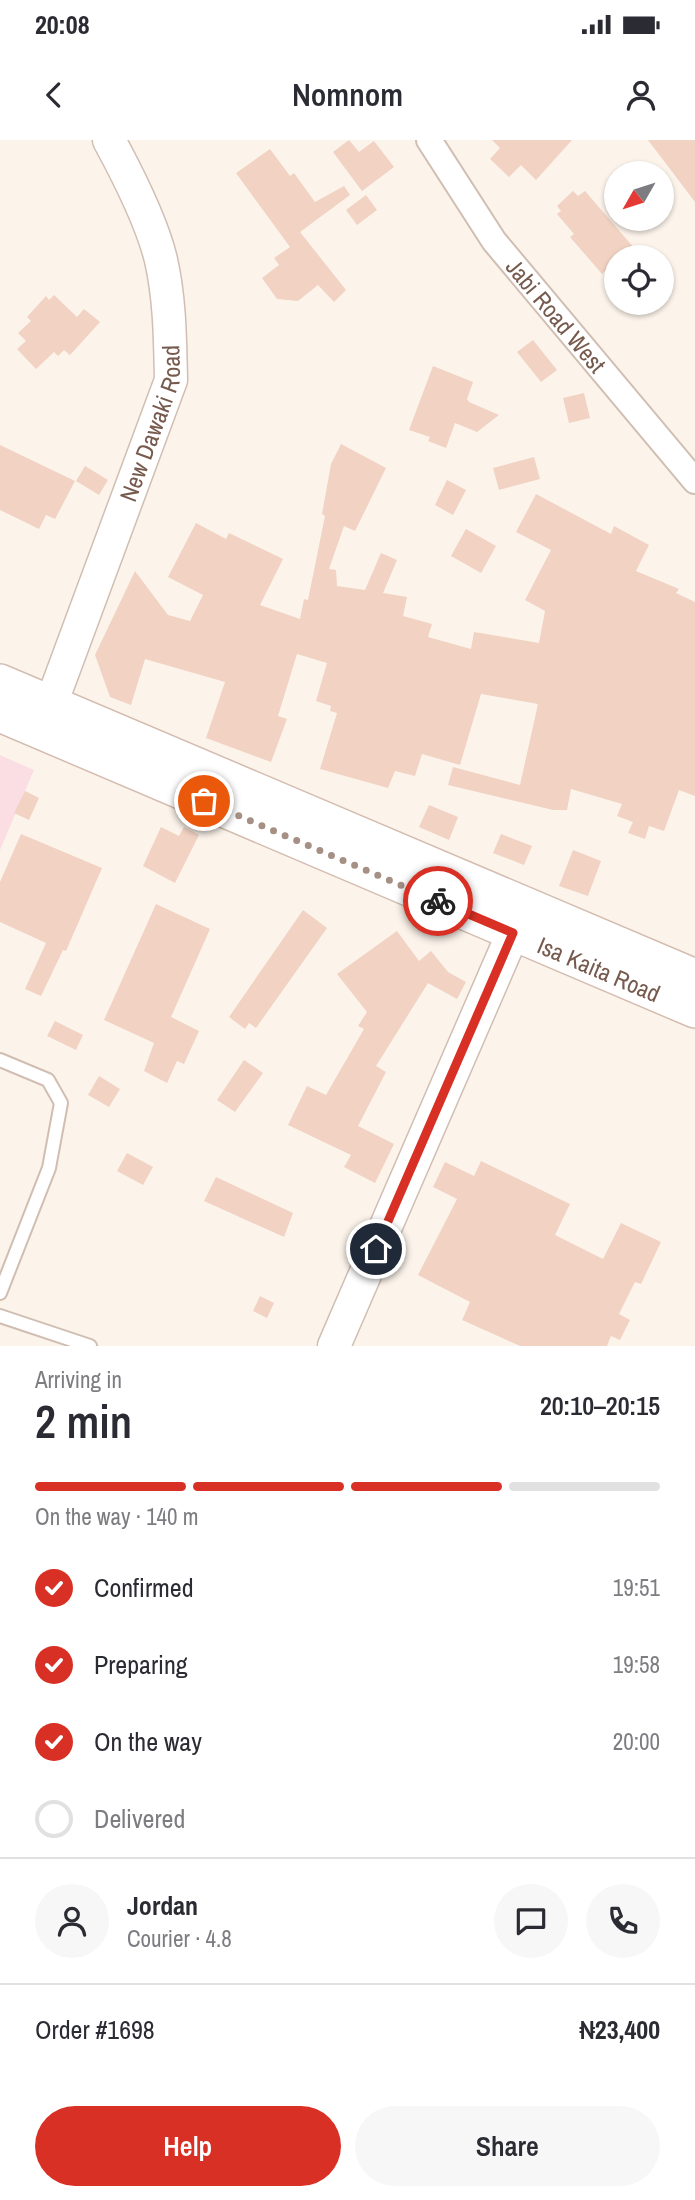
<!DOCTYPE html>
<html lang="en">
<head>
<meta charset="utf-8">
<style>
	body { margin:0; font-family:"Archivo Narrow",sans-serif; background:#f7f7f7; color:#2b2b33; height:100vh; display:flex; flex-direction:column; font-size:26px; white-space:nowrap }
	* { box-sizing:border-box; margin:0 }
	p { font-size:23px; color:#7c7c81 }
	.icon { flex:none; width:38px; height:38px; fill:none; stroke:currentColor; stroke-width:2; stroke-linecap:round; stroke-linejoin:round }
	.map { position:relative; height:1206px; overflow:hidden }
	.side { display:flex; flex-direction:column; background:#fff; flex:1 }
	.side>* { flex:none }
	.needle { width:46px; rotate:231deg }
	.controls { position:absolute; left:604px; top:21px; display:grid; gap:14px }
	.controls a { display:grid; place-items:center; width:70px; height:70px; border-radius:50%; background:#fff; box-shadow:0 2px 5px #0004; font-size:35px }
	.pin { position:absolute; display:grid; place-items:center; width:60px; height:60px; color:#fff; margin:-30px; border:4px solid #fff; border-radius:50%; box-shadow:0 2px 7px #0007 }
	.courier { position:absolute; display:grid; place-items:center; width:70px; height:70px; margin:-35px; border:5px solid #d93025; border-radius:50%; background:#fff; color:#222; box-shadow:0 2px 9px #0007 }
	.summary em { font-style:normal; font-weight:600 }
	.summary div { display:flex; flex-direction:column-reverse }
	.summary { display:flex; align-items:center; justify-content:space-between; height:119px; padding:0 35px }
	h1 { font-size:46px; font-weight:600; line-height:52px }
	.bar { display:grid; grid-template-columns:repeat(4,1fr); gap:10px 7px; align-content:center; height:84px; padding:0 35px }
	.bar i { height:9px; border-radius:5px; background:#e1e1e2 }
	.bar .current { background:#d93025 }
	.bar p { grid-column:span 4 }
	.line { display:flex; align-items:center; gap:18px; padding:0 35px; border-top:2px solid #e1e1e2 }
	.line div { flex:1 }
	.round { display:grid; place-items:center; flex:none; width:74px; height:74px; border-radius:37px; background:#f7f7f7 }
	ol { padding:0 35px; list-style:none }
	li { display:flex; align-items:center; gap:21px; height:77px }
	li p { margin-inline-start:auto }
	li .icon { padding:7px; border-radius:50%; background:#d93025; color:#fff; stroke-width:4 }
	li:last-child { color:#7c7c81 }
	li i { width:38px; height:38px; border:4px solid #e1e1e2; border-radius:50% }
	.action { display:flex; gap:14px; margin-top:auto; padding:14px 35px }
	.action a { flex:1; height:80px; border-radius:42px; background:#d93025; color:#fff; font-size:28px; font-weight:600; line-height:80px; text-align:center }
	.action a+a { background:#f7f7f7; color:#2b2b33 }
	.status { display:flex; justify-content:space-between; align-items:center; height:49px; padding:0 35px; background:#fff; direction:ltr }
	.status svg { height:19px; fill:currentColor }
	header { display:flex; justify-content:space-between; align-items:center; height:91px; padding:0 35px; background:#fff; font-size:32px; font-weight:600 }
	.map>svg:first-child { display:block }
	.medical { fill:#fadee3 }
	.building { fill:#f1d2c3 }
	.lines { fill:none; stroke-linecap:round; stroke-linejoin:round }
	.service-casing { stroke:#d1beb2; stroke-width:16 }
	.minor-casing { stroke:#d1beb2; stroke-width:28 }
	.tertiary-casing { stroke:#d1beb2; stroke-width:35 }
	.secondary-casing { stroke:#d4bdb0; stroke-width:38 }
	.service { stroke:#fff; stroke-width:12 }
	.minor { stroke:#fff; stroke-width:24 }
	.tertiary { stroke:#fff; stroke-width:32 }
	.secondary { stroke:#fff; stroke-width:35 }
	.done { stroke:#a69085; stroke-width:7; stroke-dasharray:0 12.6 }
	.route { stroke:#d93025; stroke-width:9 }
	.labels { text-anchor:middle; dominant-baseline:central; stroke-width:5; stroke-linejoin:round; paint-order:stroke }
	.street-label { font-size:24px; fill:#775a4e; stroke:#fff8f1 }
</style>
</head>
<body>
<div class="status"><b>20:08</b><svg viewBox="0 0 49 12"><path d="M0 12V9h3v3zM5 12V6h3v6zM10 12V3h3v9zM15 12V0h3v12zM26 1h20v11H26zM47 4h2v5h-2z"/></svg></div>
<header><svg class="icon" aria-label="back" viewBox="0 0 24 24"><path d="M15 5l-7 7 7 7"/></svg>Nomnom<svg class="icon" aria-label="person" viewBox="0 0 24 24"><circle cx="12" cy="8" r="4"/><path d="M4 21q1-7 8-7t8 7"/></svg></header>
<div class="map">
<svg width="695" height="1206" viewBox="0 0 695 1206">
	<rect width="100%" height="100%" fill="#fcf4eb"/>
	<!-- medical -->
	<path class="medical" d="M0 615 34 630 0 710Z"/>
	<!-- building -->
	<g class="building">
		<path d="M349 0 359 12 374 1 394 27 362 51 333 12Z"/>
		<path d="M492 0H572L536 40 521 25 509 37 490 19 500 8Z"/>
		<path d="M648 0H695V62Z"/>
		<path d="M270 9 290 36 294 33 315 62 344 46 350 55 300 92 346 150 334 162 318 145 298 161 277 159 262 138 279 125 274 118 290 107 236 33Z"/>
		<path d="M573 51 578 56 585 51 642 117H616V143L605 131 602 134 570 97 574 94 557 74 561 71 557 66Z"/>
		<path d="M366 55 377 70 357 85 346 70Z"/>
		<path d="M54 155 77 177 84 169 100 182 70 215 64 210 58 216 54 212 36 229 17 209 26 201 18 193 31 181 27 177 46 156 49 160Z"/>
		<path d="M533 200 557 230 541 242 517 212Z"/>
		<path d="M433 226 473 242 467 259 469 262 499 275 477 292 455 283 446 308 428 301 430 297 409 290Z"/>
		<path d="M584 253 590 278 569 283 563 258Z"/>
		<path d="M341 304 386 328 355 391 344 386 329 429 336 430 337 446 365 450 381 413 397 420 383 453 407 457 403 476 432 484 428 497 471 509 474 492 539 503 545 471 525 460 551 410 516 392 536 354 611 394 614 386 649 405 636 431 679 449 676 453 695 462V656L679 650 664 691 649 686 645 699 628 693 633 682 617 676 622 664 571 649 567 670H553L448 645 453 627 520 645 538 564 481 554 460 625 422 614 415 636 395 631 388 648 320 629 337 573 330 571 331 566 316 561 327 523 297 514 278 576 287 579 271 622 206 598 225 542 145 519 131 565 110 557 95 515 135 431 168 475 190 481 203 455 168 437 196 383 226 399 229 393 283 419 260 465 300 479 304 459 308 460 325 376 322 374 331 324Z"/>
		<path d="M0 305 75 341 55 379 46 375 39 389 0 370Z"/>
		<path d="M534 317 540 339 499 350 493 328Z"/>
		<path d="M85 326 108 340 99 355 76 341Z"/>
		<path d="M447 340 466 350 453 375 435 365Z"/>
		<path d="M466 389 496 406 481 433 451 416Z"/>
		<path d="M25 651 39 658 29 680 14 673Z"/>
		<path d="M429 665 458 677 449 700 419 687Z"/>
		<path d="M161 687 179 696 184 687 199 695 175 743 143 726Z"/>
		<path d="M21 694 102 728 66 811 63 810 41 856 25 849 46 803 0 782V742Z"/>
		<path d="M501 694 532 706 524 725 493 713Z"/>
		<path d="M573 710 601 721 588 756 559 746Z"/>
		<path d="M156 764 210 789 171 877 199 891 184 924 177 921 167 943 144 931 154 903 104 880Z"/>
		<path d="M303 770 327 788 256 888 249 883 245 889 229 877Z"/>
		<path d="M397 791 419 821 431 811 448 832 466 842 457 859 428 843 376 926 386 932 358 986 394 1004 375 1043 344 1027 351 1015 288 985 307 946 326 955 364 889 358 886 367 872 337 834Z"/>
		<path d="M55 881 83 895 76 910 47 896Z"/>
		<path d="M244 920 263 933 235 972 217 960Z"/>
		<path d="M99 936 120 949 109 967 88 955Z"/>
		<path d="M127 1013 153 1027 143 1045 117 1031Z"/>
		<path d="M481 1021 570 1064 555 1095 603 1119 621 1083 661 1102 641 1144 635 1142 619 1174 630 1180 620 1200 611 1196 607 1206H520L462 1180 470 1162 418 1135 457 1059 433 1047 445 1022 474 1036Z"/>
		<path d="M216 1037 293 1073 284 1097 204 1061Z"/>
		<path d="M260 1156 274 1163 267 1178 253 1171Z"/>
	</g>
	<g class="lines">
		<defs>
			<g id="service">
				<path d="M0 920 48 940 61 963 49 1028 0 1153"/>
				<path d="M0 1176 90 1206"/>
			</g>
			<g id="minor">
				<path id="s1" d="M429 0 494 101 695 341"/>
			</g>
			<g id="tertiary">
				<path id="s2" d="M51 564 171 240C170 199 170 160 161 120 152 82 128 35 109 0"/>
				<path d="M334 1206 513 793"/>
			</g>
			<g id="secondary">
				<path d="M0 542 695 837"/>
				<path id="s3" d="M0 574 695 870"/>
			</g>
		</defs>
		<!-- service casing -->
		<use href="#service" class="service-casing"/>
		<!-- minor casing -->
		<use href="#minor" class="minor-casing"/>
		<!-- tertiary casing -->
		<use href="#tertiary" class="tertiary-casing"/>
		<!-- secondary casing -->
		<use href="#secondary" class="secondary-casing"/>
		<!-- service -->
		<use href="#service" class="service"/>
		<!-- minor -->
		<use href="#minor" class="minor"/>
		<!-- tertiary -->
		<use href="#tertiary" class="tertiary"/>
		<!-- secondary -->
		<use href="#secondary" class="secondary"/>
	</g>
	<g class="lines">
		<!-- done -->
		<path class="done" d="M204 661 438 761"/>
		<!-- route -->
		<path class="route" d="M376 1109 513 793 438 761"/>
	</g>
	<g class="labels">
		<!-- street labels -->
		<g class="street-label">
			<text stroke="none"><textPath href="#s1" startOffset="217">Jabi Road West</textPath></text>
			<text stroke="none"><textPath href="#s2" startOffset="299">New Dawaki Road</textPath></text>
			<text stroke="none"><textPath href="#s3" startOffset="651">Isa Kaita Road</textPath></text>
		</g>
	</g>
</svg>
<div class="controls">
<a><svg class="needle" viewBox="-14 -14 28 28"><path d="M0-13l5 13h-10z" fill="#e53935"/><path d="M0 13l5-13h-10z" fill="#7c7c81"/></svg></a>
<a><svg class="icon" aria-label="locate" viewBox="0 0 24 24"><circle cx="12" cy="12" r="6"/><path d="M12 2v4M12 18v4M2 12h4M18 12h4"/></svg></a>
</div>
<div class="pin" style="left:204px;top:661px;background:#ea580c"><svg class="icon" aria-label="bag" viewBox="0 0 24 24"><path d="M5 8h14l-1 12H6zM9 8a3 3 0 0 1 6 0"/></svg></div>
<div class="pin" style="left:376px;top:1109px;background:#1f2937"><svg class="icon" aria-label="home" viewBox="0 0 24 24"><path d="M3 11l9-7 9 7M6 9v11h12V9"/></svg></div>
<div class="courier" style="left:438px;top:761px"><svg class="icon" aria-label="bike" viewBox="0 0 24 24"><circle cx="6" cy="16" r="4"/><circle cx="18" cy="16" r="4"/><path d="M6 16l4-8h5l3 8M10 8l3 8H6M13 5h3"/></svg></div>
</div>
<section class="side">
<div class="summary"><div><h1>2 min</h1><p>Arriving in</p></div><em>20:10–20:15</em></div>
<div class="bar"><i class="current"></i><i class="current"></i><i class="current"></i><i></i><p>On the way · 140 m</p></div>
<ol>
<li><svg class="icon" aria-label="check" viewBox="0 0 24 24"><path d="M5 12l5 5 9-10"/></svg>Confirmed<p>19:51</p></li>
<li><svg class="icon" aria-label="check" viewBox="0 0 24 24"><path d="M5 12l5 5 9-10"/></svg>Preparing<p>19:58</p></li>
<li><svg class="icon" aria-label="check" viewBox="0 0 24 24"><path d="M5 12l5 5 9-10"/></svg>On the way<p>20:00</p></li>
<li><i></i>Delivered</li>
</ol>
<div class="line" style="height:126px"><a class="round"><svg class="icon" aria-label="person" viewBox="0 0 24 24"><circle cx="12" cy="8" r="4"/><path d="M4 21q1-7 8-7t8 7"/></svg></a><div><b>Jordan</b><p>Courier · 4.8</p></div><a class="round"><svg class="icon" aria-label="chat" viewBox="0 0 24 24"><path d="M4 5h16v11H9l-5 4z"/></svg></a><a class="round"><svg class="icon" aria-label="phone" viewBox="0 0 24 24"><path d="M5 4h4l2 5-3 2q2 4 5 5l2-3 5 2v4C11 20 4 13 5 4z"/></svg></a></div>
<div class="line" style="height:91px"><div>Order #1698</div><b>₦23,400</b></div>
<div class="action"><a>Help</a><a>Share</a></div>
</section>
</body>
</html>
